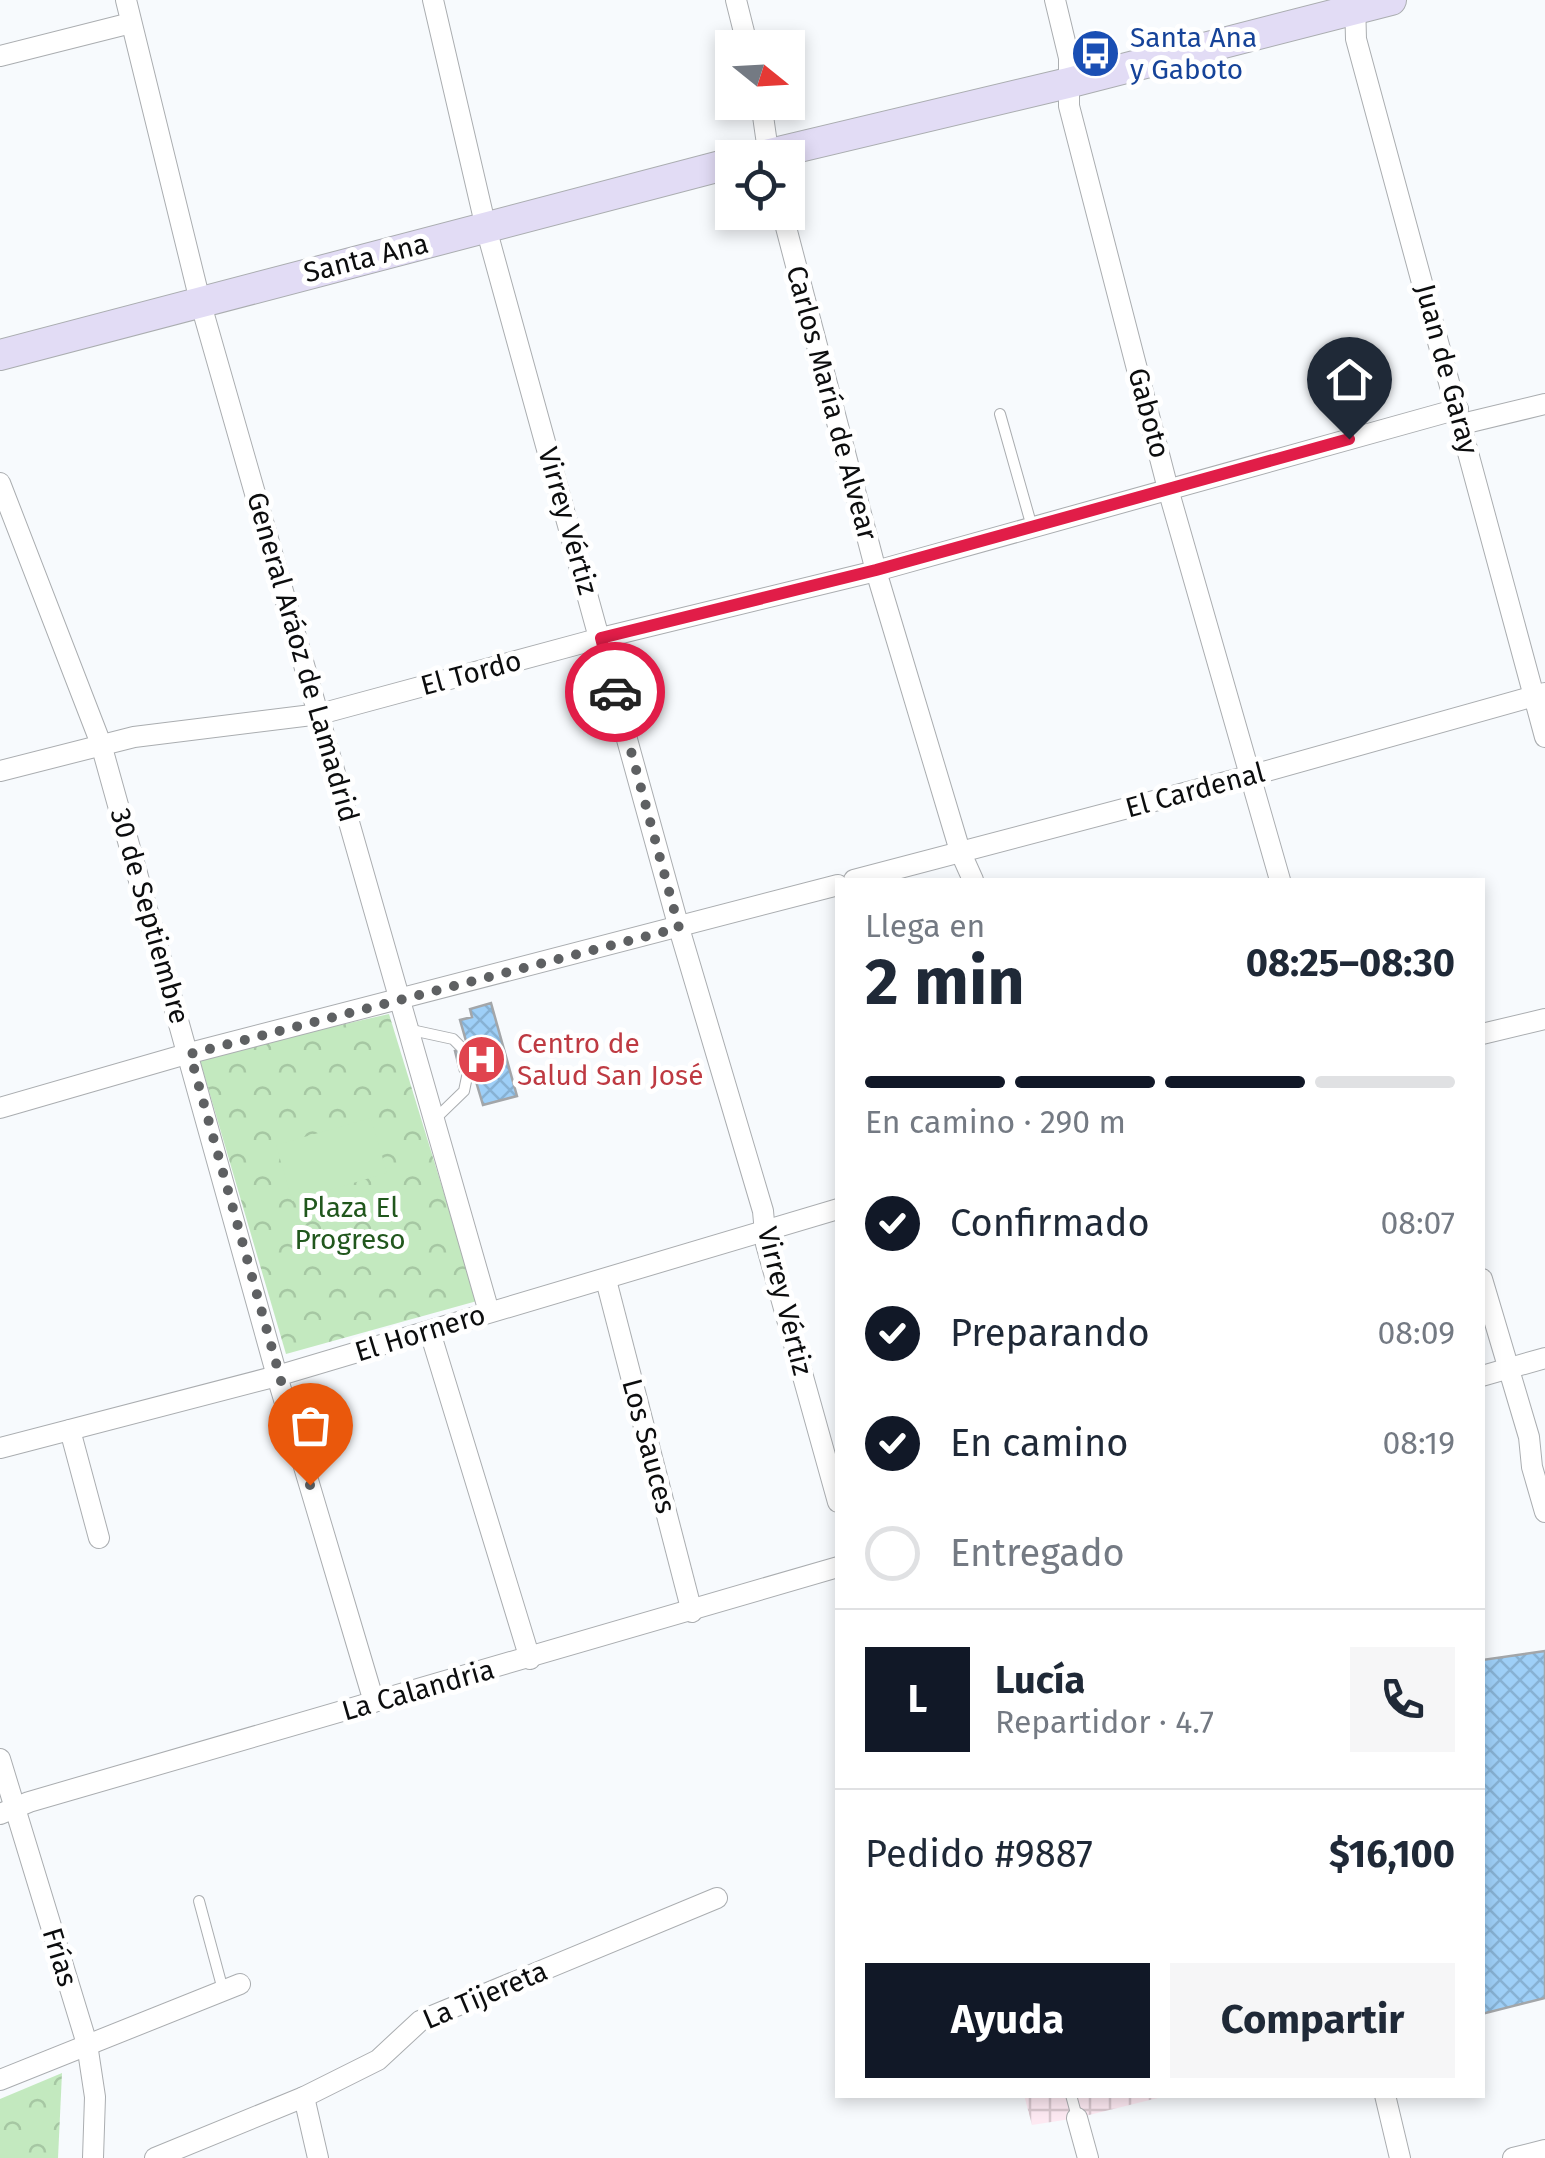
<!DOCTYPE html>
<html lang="es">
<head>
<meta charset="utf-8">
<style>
	body { margin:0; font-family:"Fira Sans",sans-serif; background:#f6f6f7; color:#1f2937; height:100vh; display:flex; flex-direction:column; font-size:38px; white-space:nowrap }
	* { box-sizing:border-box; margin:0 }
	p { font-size:32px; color:#747a83 }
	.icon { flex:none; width:55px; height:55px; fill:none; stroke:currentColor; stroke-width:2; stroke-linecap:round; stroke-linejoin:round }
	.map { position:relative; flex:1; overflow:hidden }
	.panel { position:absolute; left:835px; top:878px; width:650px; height:1220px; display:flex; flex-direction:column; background:#fff; border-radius:0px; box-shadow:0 5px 15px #0003 }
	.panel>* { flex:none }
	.needle { width:65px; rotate:108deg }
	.fabs { position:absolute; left:715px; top:30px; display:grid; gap:20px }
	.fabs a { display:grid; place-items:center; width:90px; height:90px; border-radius:0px; background:#fff; box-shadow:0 5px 15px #0003; font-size:50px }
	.pin { position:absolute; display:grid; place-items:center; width:85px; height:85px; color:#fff; margin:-102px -42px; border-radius:50% 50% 50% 0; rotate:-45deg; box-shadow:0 0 10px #0007 }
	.pin .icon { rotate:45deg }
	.courier { position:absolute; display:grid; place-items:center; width:100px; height:100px; margin:-50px; border:8px solid #e11d48; border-radius:50%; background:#fff; color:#222; box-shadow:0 2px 12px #0007 }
	.summary em { font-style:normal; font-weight:700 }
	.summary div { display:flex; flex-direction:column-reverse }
	.summary { display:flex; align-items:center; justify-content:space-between; height:170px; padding:0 30px }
	h1 { font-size:65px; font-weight:700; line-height:75px }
	.bar { display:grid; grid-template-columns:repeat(4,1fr); gap:15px 10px; align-content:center; height:120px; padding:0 30px }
	.bar i { height:12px; border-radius:8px; background:#e0e1e3 }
	.bar .on { background:#111827 }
	.bar p { grid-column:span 4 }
	.line { display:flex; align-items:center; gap:25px; padding:0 30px; border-top:2px solid #e0e1e3 }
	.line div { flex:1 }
	.round { display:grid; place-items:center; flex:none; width:105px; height:105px; border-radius:0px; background:#f6f6f7 }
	ol { padding:0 30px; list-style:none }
	li { display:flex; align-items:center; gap:30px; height:110px }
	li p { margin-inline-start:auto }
	li .icon { padding:10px; border-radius:50%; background:#111827; color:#fff; stroke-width:4 }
	li:last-child { color:#747a83 }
	li i { width:55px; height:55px; border:5px solid #e0e1e3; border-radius:50% }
	.button { display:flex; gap:20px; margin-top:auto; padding:20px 30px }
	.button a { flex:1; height:115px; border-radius:0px; background:#111827; color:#fff; font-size:40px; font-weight:700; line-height:115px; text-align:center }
	.button a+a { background:#f6f6f7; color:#1f2937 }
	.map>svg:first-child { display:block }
	.industrial { fill:url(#industrial-grid) }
	.park { fill:url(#park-crowns) }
	.garden { fill:#c3e9bf }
	.building { fill:url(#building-cross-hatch); stroke:#a3a6a9; stroke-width:2.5 }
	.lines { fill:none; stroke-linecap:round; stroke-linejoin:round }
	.lane-casing { stroke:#aaadb0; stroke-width:12 }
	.street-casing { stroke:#aaadb0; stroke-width:22 }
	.secondary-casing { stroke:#aaadb0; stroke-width:32 }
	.lane { stroke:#fff; stroke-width:10 }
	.street { stroke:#fff; stroke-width:20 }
	.secondary { stroke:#e2dcf5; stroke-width:30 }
	.done { stroke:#5e6062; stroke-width:10; stroke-dasharray:0 18 }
	.route { stroke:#e11d48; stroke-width:12 }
	.labels { text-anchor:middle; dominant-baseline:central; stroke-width:10; stroke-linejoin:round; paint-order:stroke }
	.transit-label { font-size:28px; fill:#164399; stroke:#fff; text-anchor:start }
	.street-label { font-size:28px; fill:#0c0d0e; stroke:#fff }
	.health-label { font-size:28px; fill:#be3a42; stroke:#fff; text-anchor:start }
	.park-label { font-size:28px; fill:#21571d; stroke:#fff }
</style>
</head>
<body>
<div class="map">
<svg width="1545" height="2158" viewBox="0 0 1545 2158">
	<defs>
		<pattern id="industrial-grid" width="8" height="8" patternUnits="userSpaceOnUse" patternTransform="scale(2.5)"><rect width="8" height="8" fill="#fde9f2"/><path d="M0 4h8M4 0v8" fill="none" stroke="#d8c7ce"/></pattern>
		<pattern id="park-crowns" width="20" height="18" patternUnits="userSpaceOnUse" patternTransform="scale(2.5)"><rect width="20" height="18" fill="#c3e9bf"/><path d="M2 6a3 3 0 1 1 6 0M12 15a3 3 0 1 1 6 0" fill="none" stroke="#a6c7a3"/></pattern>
		<pattern id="building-cross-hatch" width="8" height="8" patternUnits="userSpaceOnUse" patternTransform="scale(2.5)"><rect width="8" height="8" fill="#9ecff7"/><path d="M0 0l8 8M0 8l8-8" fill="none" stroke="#87b1d3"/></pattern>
	</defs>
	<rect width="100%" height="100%" fill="#f7fafd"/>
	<!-- industrial -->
	<path class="industrial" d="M1024 2095H1170L1077 2118 1032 2125Z"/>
	<!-- park -->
	<g class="park">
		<path d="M389 1014 477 1301 286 1354 199 1057Z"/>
		<path d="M62 2073 58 2158H0V2099Z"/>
	</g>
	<!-- garden -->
	<path class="garden" d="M371 1118 387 1173 292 1201 276 1145Z"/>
	<!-- building -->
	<g class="building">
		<path d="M491 1003 517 1096 483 1105 472 1068 460 1071 455 1051 468 1048 460 1020 472 1017 470 1009Z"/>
		<path d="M1545 1651V1998L1482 2014V1660Z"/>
	</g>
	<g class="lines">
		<defs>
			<g id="lane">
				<path d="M1000 414 1032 527"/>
				<path d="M407 1029 453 1039 462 1048 468 1072 464 1091 433 1121"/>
				<path d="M199 1901 223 1990"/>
				<path d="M1071 2095 1077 2117"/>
			</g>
			<g id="street">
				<path d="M126 0 200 301 489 1312"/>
				<path d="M433 0 486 228 679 928 763 1211 766 1244 838 1502"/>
				<path d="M736 0 748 48"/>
				<path d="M1055 0 1069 58V106L1168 489 1280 880"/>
				<path d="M1355 0 1356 39 1545 737"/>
				<path d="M0 56 131 23"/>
				<path d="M761 102 769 158"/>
				<path d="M782 212 876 571 960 851 973 880"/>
				<path d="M1462 424 1545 404"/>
				<path d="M0 483 101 744 277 1376 374 1702"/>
				<path d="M0 771 134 737 320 714 601 638 876 571 1458 409"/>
				<path d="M854 880 1249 776 1545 693"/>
				<path d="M1482 1034 1545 1019"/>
				<path d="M0 1108 190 1053 838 885"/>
				<path d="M1482 1279 1529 1437 1532 1467 1545 1512"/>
				<path d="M606 1280 692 1612"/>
				<path d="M430 1332 530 1659"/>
				<path d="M1482 1376 1545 1358"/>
				<path d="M70 1430 99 1538"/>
				<path d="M0 1448 277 1376 838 1209"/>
				<path d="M0 1759 87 2044 95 2097 93 2158"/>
				<path d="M0 1814 29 1802 838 1567"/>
				<path d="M0 2080 240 1984"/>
				<path d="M1385 2095 1400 2158"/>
				<path d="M304 2097 318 2158"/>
				<path d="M1077 2118 1088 2158"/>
				<path d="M155 2158 304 2097 378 2060 420 2021 717 1898"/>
				<path d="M1513 2158 1545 2150"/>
			</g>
			<g id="secondary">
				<path d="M753 158 1068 83 1391 0"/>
				<path d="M0 355 732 163"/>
			</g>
		</defs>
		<!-- lane casing -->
		<use href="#lane" class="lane-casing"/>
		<!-- street casing -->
		<use href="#street" class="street-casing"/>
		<!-- secondary casing -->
		<use href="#secondary" class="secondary-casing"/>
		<!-- lane -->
		<use href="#lane" class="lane"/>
		<!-- street -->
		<use href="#street" class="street"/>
		<!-- secondary -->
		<use href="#secondary" class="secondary"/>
	</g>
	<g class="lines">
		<!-- done -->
		<path class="done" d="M310 1485 190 1054 679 928 615 692"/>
		<!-- route -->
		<path class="route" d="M615 692 601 638 876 570 1349 439"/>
	</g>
	<!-- icons -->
	<defs>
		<symbol id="bus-disc" viewBox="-11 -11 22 22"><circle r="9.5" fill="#1a4fb4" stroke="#fff"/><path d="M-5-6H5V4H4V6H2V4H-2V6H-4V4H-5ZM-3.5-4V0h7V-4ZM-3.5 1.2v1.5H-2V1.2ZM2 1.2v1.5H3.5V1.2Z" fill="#fff"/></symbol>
		<symbol id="hospital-disc" viewBox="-11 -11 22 22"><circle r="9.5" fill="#e0444e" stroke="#fff"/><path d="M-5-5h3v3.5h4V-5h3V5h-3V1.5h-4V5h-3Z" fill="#fff"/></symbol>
	</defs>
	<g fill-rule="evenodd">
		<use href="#bus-disc" x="1068" y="26" width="55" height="55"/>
		<use href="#hospital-disc" x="454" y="1032" width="55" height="55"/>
	</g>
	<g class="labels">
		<!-- transit labels -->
		<g class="transit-label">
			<text x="1130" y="37">Santa Ana<tspan x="1130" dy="32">y Gaboto</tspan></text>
		</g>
		<!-- street labels -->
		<g class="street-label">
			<text transform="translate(366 258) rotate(-14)">Santa Ana</text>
			<text transform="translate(1447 369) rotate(75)">Juan de Garay</text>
			<text transform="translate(832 403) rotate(75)">Carlos María de Alvear</text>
			<text transform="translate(1149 413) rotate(75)">Gaboto</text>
			<text transform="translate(568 521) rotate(74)">Virrey Vértiz</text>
			<text transform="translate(303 657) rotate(74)">General Aráoz de Lamadrid</text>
			<text transform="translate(471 673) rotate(-15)">El Tordo</text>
			<text transform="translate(1195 790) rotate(-15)">El Cardenal</text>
			<text transform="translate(150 916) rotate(74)">30 de Septiembre</text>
			<text transform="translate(785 1301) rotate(76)">Virrey Vértiz</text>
			<text transform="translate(420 1333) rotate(-17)">El Hornero</text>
			<text transform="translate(649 1446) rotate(75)">Los Sauces</text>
			<text transform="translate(418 1690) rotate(-16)">La Calandria</text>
			<text transform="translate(60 1957) rotate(73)">Frías</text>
			<text transform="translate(485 1995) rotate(-23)">La Tijereta</text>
		</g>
		<!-- health labels -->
		<g class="health-label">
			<text x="517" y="1043">Centro de<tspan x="517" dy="32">Salud San José</tspan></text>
		</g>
		<!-- park labels -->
		<g class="park-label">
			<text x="350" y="1207">Plaza El<tspan x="350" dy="32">Progreso</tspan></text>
		</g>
	</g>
</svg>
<div class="fabs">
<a><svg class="needle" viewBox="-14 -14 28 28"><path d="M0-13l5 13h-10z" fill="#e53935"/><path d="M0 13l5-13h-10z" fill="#747a83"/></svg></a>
<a><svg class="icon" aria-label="locate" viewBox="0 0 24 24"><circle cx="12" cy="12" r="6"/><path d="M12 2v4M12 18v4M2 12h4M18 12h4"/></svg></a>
</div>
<div class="pin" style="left:310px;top:1485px;background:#ea580c"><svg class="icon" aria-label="bag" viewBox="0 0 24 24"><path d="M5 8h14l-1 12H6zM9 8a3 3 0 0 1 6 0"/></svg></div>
<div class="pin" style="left:1349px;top:439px;background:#1f2937"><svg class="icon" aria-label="home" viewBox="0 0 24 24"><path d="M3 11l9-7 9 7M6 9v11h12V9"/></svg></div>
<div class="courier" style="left:615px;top:692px"><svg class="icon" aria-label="car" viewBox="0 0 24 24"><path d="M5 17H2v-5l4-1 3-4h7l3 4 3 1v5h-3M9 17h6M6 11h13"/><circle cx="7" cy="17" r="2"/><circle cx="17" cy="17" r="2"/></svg></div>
<section class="panel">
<div class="summary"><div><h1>2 min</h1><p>Llega en</p></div><em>08:25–08:30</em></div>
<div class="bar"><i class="on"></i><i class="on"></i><i class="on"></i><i></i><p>En camino · 290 m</p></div>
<ol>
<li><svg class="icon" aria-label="check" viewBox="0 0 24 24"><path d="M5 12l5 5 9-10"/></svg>Confirmado<p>08:07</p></li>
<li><svg class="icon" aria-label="check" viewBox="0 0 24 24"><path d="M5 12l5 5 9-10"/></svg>Preparando<p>08:09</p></li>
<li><svg class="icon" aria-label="check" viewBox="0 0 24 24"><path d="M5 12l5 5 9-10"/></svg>En camino<p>08:19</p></li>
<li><i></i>Entregado</li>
</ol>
<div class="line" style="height:180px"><b class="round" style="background:#111827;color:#fff">L</b><div><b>Lucía</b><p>Repartidor · 4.7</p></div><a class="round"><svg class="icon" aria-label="phone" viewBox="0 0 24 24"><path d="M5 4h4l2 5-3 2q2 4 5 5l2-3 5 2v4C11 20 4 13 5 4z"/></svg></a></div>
<div class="line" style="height:130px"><div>Pedido #9887</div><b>$16,100</b></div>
<div class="button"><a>Ayuda</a><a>Compartir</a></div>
</section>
</div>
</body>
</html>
